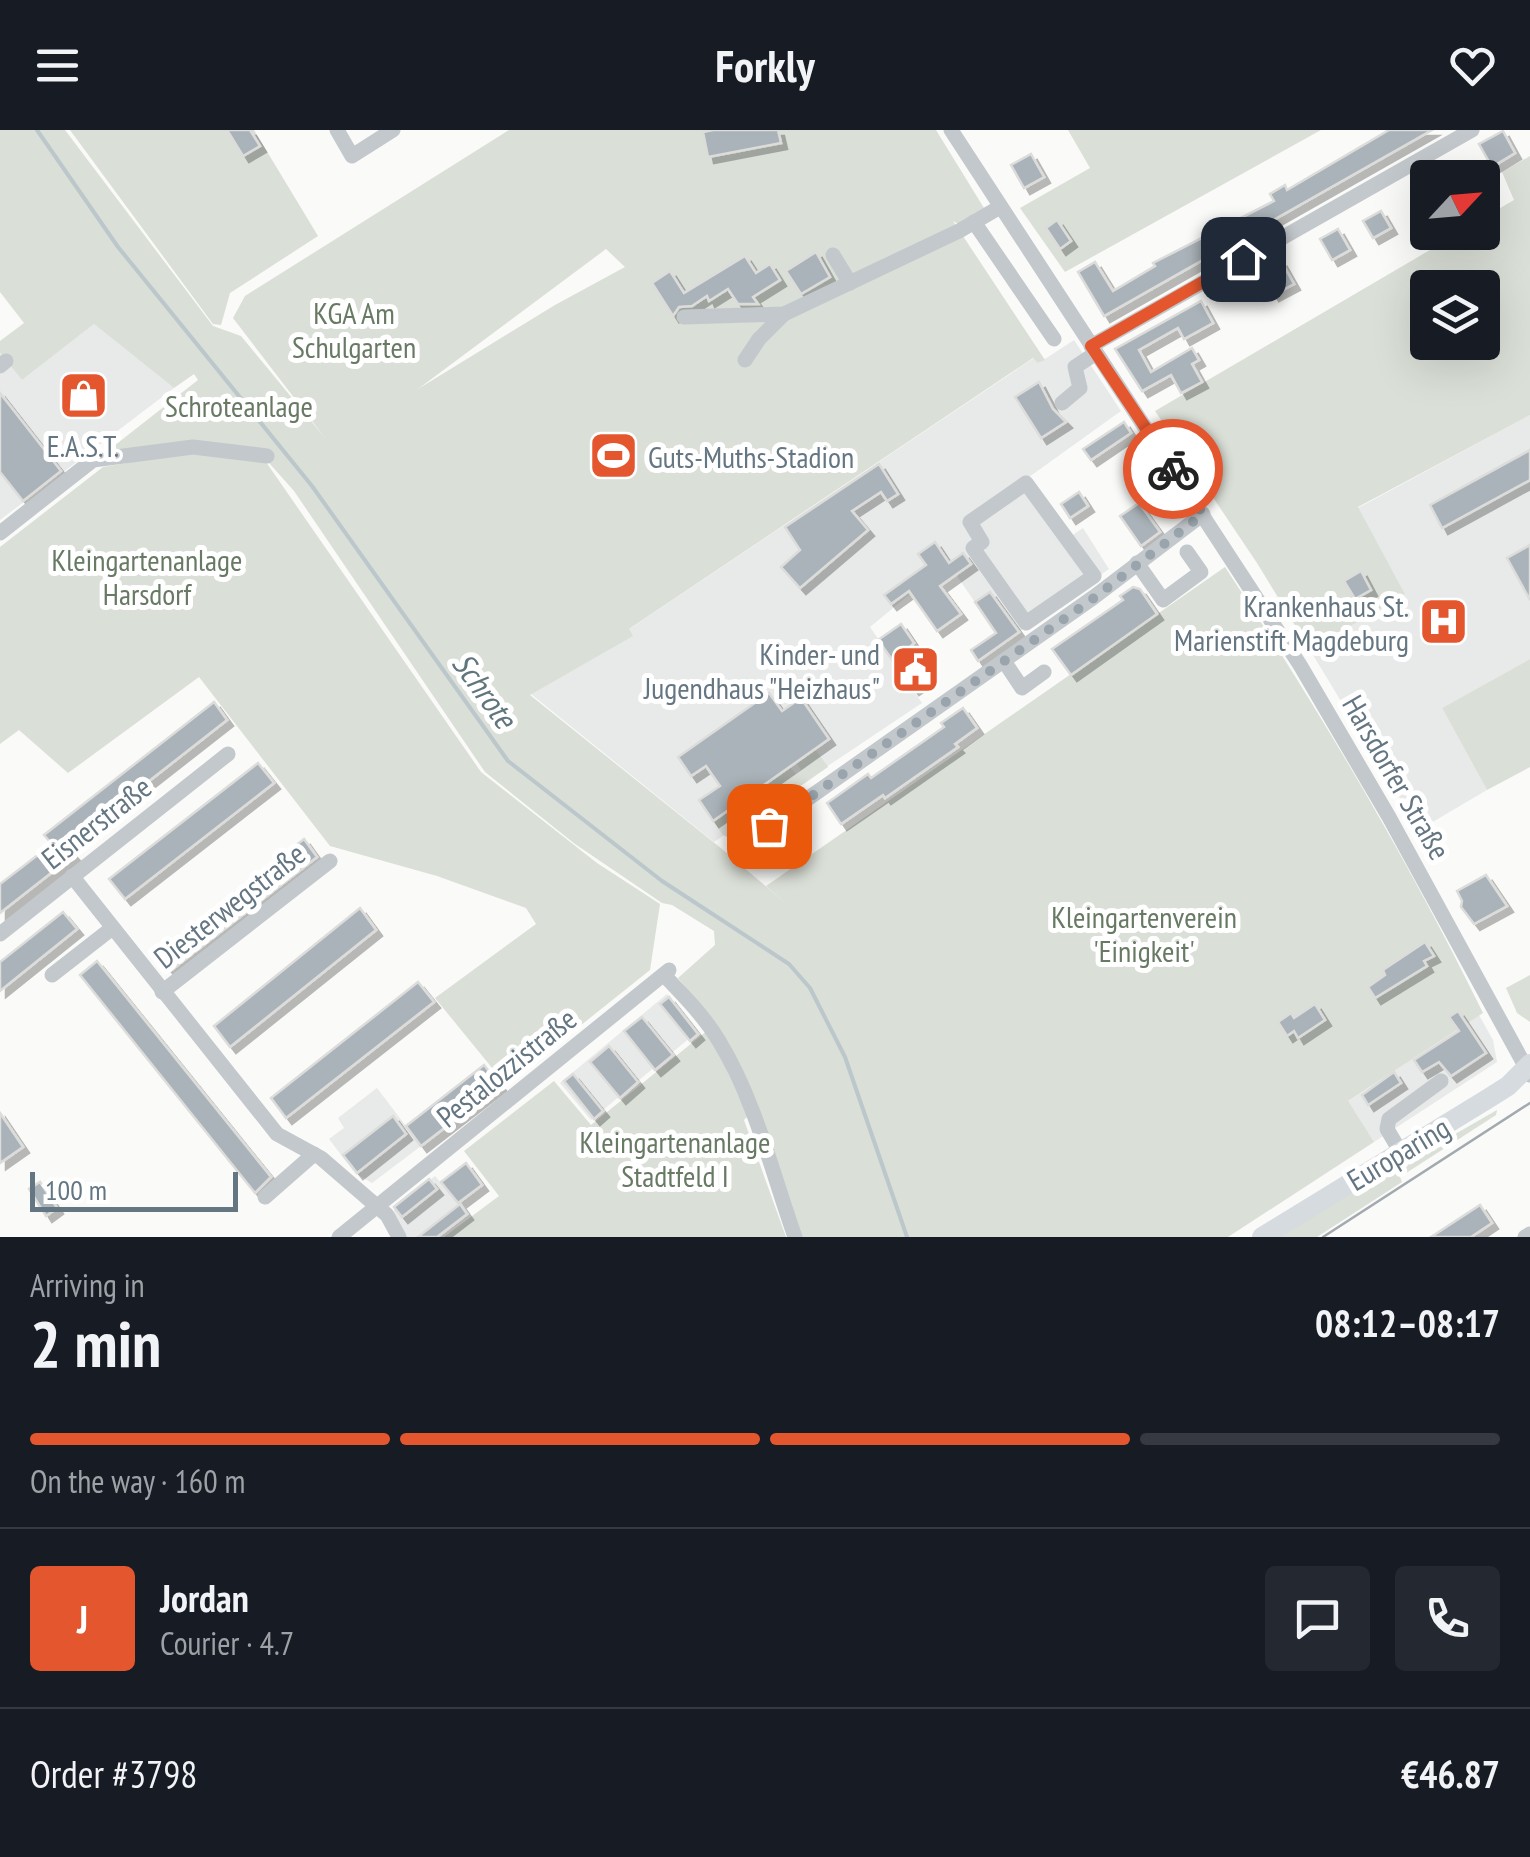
<!DOCTYPE html>
<html lang="en">
<head>
<meta charset="utf-8">
<style>
	body { margin:0; font-family:"PT Sans Narrow",sans-serif; background:#242831; color:#f1f3f6; height:100vh; display:flex; flex-direction:column; font-size:38px; white-space:nowrap }
	* { box-sizing:border-box; margin:0 }
	p { font-size:32px; color:#9ea1a6 }
	.icon { flex:none; width:55px; height:55px; fill:none; stroke:currentColor; stroke-width:2; stroke-linecap:round; stroke-linejoin:round }
	.map { position:relative; height:1107px; overflow:hidden }
	.details { display:flex; flex-direction:column; background:#171b24; flex:1 }
	.details>* { flex:none }
	.needle { width:65px; rotate:64deg }
	.fabs { position:absolute; left:1410px; top:30px; display:grid; gap:20px }
	.fabs a { display:grid; place-items:center; width:90px; height:90px; border-radius:10px; background:#171b24; box-shadow:0 10px 40px #0002; font-size:50px }
	.scale { position:absolute; left:30px; bottom:25px; width:208px; box-sizing:border-box; padding-left:10px; border:5px solid #657683; border-top:0; font-size:28px; line-height:35px; white-space:nowrap; color:#657683; -webkit-text-stroke:8px #fff; paint-order:stroke }
	.pin { position:absolute; display:grid; place-items:center; width:85px; height:85px; color:#fff; margin:-42px; border-radius:20px; box-shadow:0 5px 15px #0006 }
	.courier { position:absolute; display:grid; place-items:center; width:100px; height:100px; margin:-50px; border:8px solid #e4572e; border-radius:50%; background:#fff; color:#222; box-shadow:0 2px 12px #0007 }
	.summary em { font-style:normal; font-weight:600 }
	.summary div { display:flex; flex-direction:column-reverse }
	.summary { display:flex; align-items:center; justify-content:space-between; height:170px; padding:0 30px }
	h1 { font-size:65px; font-weight:600; line-height:75px }
	.bar { display:grid; grid-template-columns:repeat(4,1fr); gap:15px 10px; align-content:center; height:120px; padding:0 30px }
	.bar i { height:12px; border-radius:8px; background:#363941 }
	.bar .selected { background:#e4572e }
	.bar p { grid-column:span 4 }
	.line { display:flex; align-items:center; gap:25px; padding:0 30px; border-top:2px solid #363941 }
	.line div { flex:1 }
	.round { display:grid; place-items:center; flex:none; width:105px; height:105px; border-radius:10px; background:#242831 }
	header { display:flex; justify-content:space-between; align-items:center; height:130px; padding:0 30px; background:#171b24; font-size:45px; font-weight:600 }
	.map>svg:first-child { display:block }
	.built { fill:#e8e9e9 }
	.green { fill:#dadfd7; fill-rule:evenodd }
	.lines { fill:none; stroke-linecap:round; stroke-linejoin:round }
	.stream { stroke:#bbc7cb; stroke-width:4 }
	.building { fill:#aab3b9; stroke:#dcdcda; stroke-width:2.5; filter:url(#shadow) }
	.minor { stroke:#c3c8cc; stroke-width:15 }
	.major { stroke:#d6dbdf; stroke-width:20 }
	.tram { stroke:#a2aab0; stroke-width:2.5 }
	.done { stroke:#99a4ac; stroke-width:10; stroke-dasharray:0 18 }
	.route { stroke:#e4572e; stroke-width:12 }
	.labels { text-anchor:middle; dominant-baseline:central; stroke-width:10; stroke-linejoin:round; paint-order:stroke }
	.park-label { font-size:30px; fill:#687a64; stroke:#fff }
	.poi-label { font-size:30px; fill:#657683; stroke:#fff; text-anchor:end }
	.street-label { font-size:30px; fill:#657683; stroke:#fff }
	.water-label { font-size:32px; font-style:italic; fill:#60757c; stroke:#fff }
</style>
</head>
<body>
<header><svg class="icon" aria-label="menu" viewBox="0 0 24 24"><path d="M4 6h16M4 12h16M4 18h16"/></svg>Forkly<svg class="icon" aria-label="heart" viewBox="0 0 24 24"><path d="M12 20l-8-8c-3-5 5-10 8-4 3-6 11-1 8 4z"/></svg></header>
<div class="map">
<svg width="1530" height="1107" viewBox="0 0 1530 1107">
	<defs>
		<filter id="shadow"><feDropShadow dx="6" dy="6" stdDeviation="0" flood-color="#0004"/></filter>
	</defs>
	<rect width="100%" height="100%" fill="#fafaf8"/>
	<!-- built -->
	<g class="built">
		<path d="M94 194 174 258 0 390V223L22 250Z"/>
		<path d="M1074 210 1121 281 1029 347 1071 406 1083 398 1109 439 1003 513 948 433 870 497 922 573 714 712 531 564 632 506 628 500 1034 228 1039 233Z"/>
		<path d="M1530 285V529L1442 578 1487 660 1419 700 1310 520 1405 464 1358 378Z"/>
		<path d="M667 864 698 901 591 990 560 953Z"/>
		<path d="M1479 885 1493 910 1497 932 1374 1012 1347 972Z"/>
		<path d="M377 958 421 1016 372 1053 355 1043 329 1009 344 998 338 988Z"/>
		<path d="M435 1046 466 1083 438 1107H405L394 1086V1078Z"/>
	</g>
	<!-- green -->
	<g class="green">
		<path d="M0 0H65L213 196 241 206 325 308 233 188 245 166 509 0H936L984 78 958 94 953 91 1045 230 1038 233 1033 228 629 499 633 506 530 565 722 719 789 776 766 756 1225 437C1320 581 1407 728 1483 883L1348 971 1374 1012 1228 1107H799C782 1041 759 988 727 927 712 899 699 872 678 848L715 815 714 801 672 775 662 773 575 714 485 642 294 361 262 325 105 323 198 250 194 244 174 258 94 194 22 250 0 223V211L24 193 0 162ZM606 119 625 137 555 175 418 259Z"/>
		<path d="M70 0H254L318 106 230 163 221 195 213 194Z"/>
		<path d="M1068 0H1321L1065 142 1020 78 1090 38Z"/>
		<path d="M1530 26V285L1358 377 1405 464 1310 520 1257 433 1155 281 1459 103 1482 102 1483 88 1514 70 1502 42ZM1428 158H1482V212H1428Z"/>
		<path d="M187 323 266 332 481 642 597 733 660 774 650 840 506 955 435 868 536 794 526 778 437 746 330 716 199 547 68 643 19 600 0 614V417L103 337Z"/>
		<path d="M1530 529V637L1487 660 1442 578Z"/>
		<path d="M815 619 828 637 727 707 722 704 713 691 734 676 739 683 745 680 740 672 790 637 796 644 801 640 796 632Z"/>
		<path d="M1530 845V892L1517 883 1506 858Z"/>
		<path d="M708 900 748 986 744 990 786 1107H444L499 1066 464 1021 554 951 591 995Z"/>
		<path d="M1497 980 1496 985 1400 1047 1402 1052 1317 1107H1276Z"/>
	</g>
	<g class="lines">
		<!-- stream -->
		<path class="stream" d="M37 0 118 117 312 356 508 631 662 751 789 834 810 858 845 927 907 1107"/>
	</g>
	<!-- building -->
	<g class="building">
		<path d="M227 0H250L260 16 243 26Z"/>
		<path d="M713 0H778L781 13 708 27 703 2Z"/>
		<path d="M1389 0H1432L1104 186 1078 142 1095 132 1113 161 1155 136 1153 133 1274 71 1270 64 1285 55 1287 60Z"/>
		<path d="M1503 1 1515 23 1492 37 1479 14Z"/>
		<path d="M1031 24 1044 47 1024 58 1011 35Z"/>
		<path d="M1381 81 1391 98 1373 108 1363 91Z"/>
		<path d="M1057 90 1071 111 1060 119 1046 98Z"/>
		<path d="M1338 99 1350 120 1332 130 1320 109Z"/>
		<path d="M816 122 830 147 801 164 786 141Z"/>
		<path d="M745 126 756 143 770 134 780 150 753 167 758 174H738L728 159 709 171 707 166 692 176 679 177 673 186 652 153 670 141 684 163Z"/>
		<path d="M1281 131 1294 154 1273 165 1260 141Z"/>
		<path d="M1201 171 1213 193 1184 209 1178 198 1139 220 1151 242 1192 218 1199 230 1192 234 1202 252 1181 263 1171 245 1142 261 1115 219Z"/>
		<path d="M1039 252 1053 279 1066 292 1041 308 1015 267Z"/>
		<path d="M0 263 61 341 23 371 0 342Z"/>
		<path d="M1124 292 1131 303 1091 330 1083 319Z"/>
		<path d="M1530 320V350L1442 398 1430 375Z"/>
		<path d="M879 334 898 364 887 371 881 362 852 381 868 400 800 458 781 437 800 420 785 397Z"/>
		<path d="M1079 362 1088 376 1070 388 1061 374Z"/>
		<path d="M1139 373 1160 402 1141 416 1120 386Z"/>
		<path d="M935 412 949 433 963 423 971 434 940 456 961 484 937 501 909 461 891 474 884 465 926 435 918 424Z"/>
		<path d="M1530 415V470L1507 428Z"/>
		<path d="M1361 441 1371 460 1355 469 1344 451Z"/>
		<path d="M1133 457 1140 459 1157 484 1071 545 1052 519 1123 470 1120 466Z"/>
		<path d="M990 462 1019 502 978 531 971 520 996 503 975 472Z"/>
		<path d="M901 494 914 513 910 517 931 547 913 559 878 510Z"/>
		<path d="M769 563 782 581 801 568 829 609 713 691 699 670 720 656 706 636 691 646 678 627Z"/>
		<path d="M214 572 227 590 66 716 74 725 0 783V754L52 714 44 705Z"/>
		<path d="M963 578 977 598 955 614 958 617 885 668 883 665 841 694 827 673 868 644 871 648 944 597 941 593Z"/>
		<path d="M258 633 274 653 125 769 109 749Z"/>
		<path d="M304 709 317 727 170 841 156 824Z"/>
		<path d="M1486 745 1507 776 1474 794 1461 777 1462 771 1457 761Z"/>
		<path d="M360 778 376 800 230 917 214 896Z"/>
		<path d="M63 782 77 799 0 861V832Z"/>
		<path d="M1425 812 1434 826 1424 831 1427 836 1375 868 1368 857 1385 845 1383 840Z"/>
		<path d="M97 831 271 1047 255 1063 80 845Z"/>
		<path d="M418 852 434 872 286 988 271 968Z"/>
		<path d="M669 867 698 904 690 911 660 874Z"/>
		<path d="M1315 874 1325 890 1298 908 1294 901 1287 906 1278 892 1291 883 1294 888Z"/>
		<path d="M1458 881 1486 923 1451 946 1439 932 1422 942 1414 930 1459 901 1449 887Z"/>
		<path d="M642 887 673 925 655 940 624 901Z"/>
		<path d="M609 916 638 952 620 968 590 932Z"/>
		<path d="M484 935 500 955 421 1016 406 996Z"/>
		<path d="M1394 942 1401 953 1368 975 1362 965Z"/>
		<path d="M573 944 603 981 594 989 564 951Z"/>
		<path d="M0 983 23 1017 0 1033Z"/>
		<path d="M393 986 406 1004 357 1043 343 1025Z"/>
		<path d="M466 1033 482 1055 458 1073 441 1052Z"/>
		<path d="M429 1049 437 1059 402 1087 394 1077Z"/>
		<path d="M40 1052 57 1078 46 1086 29 1059Z"/>
		<path d="M460 1074 467 1084 437 1107H418Z"/>
		<path d="M1480 1075 1492 1093 1471 1107H1431Z"/>
	</g>
	<g class="lines">
		<!-- minor -->
		<g class="minor">
			<path d="M337 0 352 26 393 0"/>
			<path d="M951 0 1300 535 1389 687 1530 945"/>
			<path d="M974 92 1054 209"/>
			<path d="M833 125 850 153"/>
			<path d="M684 187 784 184 959 101 1000 77"/>
			<path d="M1091 216 1472 0"/>
			<path d="M745 230 759 209 784 184"/>
			<path d="M0 236 6 231"/>
			<path d="M1062 273 1080 258 1075 237 1096 223"/>
			<path d="M1026 353 1094 446 1026 493 973 418 982 412 970 392Z"/>
			<path d="M0 403 93 330 193 317 267 326"/>
			<path d="M1137 433 1163 470 1201 442 1187 422"/>
			<path d="M1004 531 1022 558 1044 542"/>
			<path d="M769 696 1094 467 1203 384"/>
			<path d="M72 746 277 1004 321 1028 387 1085 399 1107"/>
			<path d="M0 804 228 624"/>
			<path d="M52 845 111 799"/>
			<path d="M664 845C684 866 704 886 719 911 755 970 772 1042 795 1107"/>
			<path d="M162 862 330 731"/>
			<path d="M1400 1021 1387 999 1389 989 1441 951"/>
			<path d="M265 1067 314 1024"/>
			<path d="M339 1107 669 840"/>
			<path d="M1525 1107 1530 1104"/>
		</g>
		<!-- major -->
		<path class="major" d="M1262 1107 1489 968 1508 956 1530 934"/>
		<!-- tram -->
		<path class="tram" d="M1323 1107 1530 973"/>
	</g>
	<g class="lines">
		<!-- done -->
		<path class="done" d="M769 696 1094 468 1203 384 1173 339"/>
		<!-- route -->
		<path class="route" d="M1173 339 1091 216 1243 129"/>
	</g>
	<!-- icons -->
	<defs>
		<symbol id="shop-square" viewBox="-11 -11 22 22"><rect x="-9" y="-9" width="18" height="18" rx="4" fill="#e4572e" stroke="#fff"/><path d="M-5-2.5h2.3a2.7 3.5 0 0 1 5.4 0H5L5.5 6h-11ZM-1.5-2.5h3a1.5 2.3 0 0 0-3 0Z" fill="#fff"/></symbol>
		<symbol id="stadium-square" viewBox="-11 -11 22 22"><rect x="-9" y="-9" width="18" height="18" rx="4" fill="#e4572e" stroke="#fff"/><path d="M0-5a6.5 5 0 1 0 0 10a6.5 5 0 1 0 0-10ZM-3.5-1.8h7v3.6h-7Z" fill="#fff"/></symbol>
		<symbol id="hospital-square" viewBox="-11 -11 22 22"><rect x="-9" y="-9" width="18" height="18" rx="4" fill="#e4572e" stroke="#fff"/><path d="M-5-5h3v3.5h4V-5h3V5h-3V1.5h-4V5h-3Z" fill="#fff"/></symbol>
		<symbol id="civic-square" viewBox="-11 -11 22 22"><rect x="-9" y="-9" width="18" height="18" rx="4" fill="#e4572e" stroke="#fff"/><path d="M-.6-6.5H3V-4.5H.6V-3L4-1V1h2V6H-6V1h2V-1L-.6-3ZM-1.2 2.5V6h2.4V2.5Z" fill="#fff"/></symbol>
	</defs>
	<g fill-rule="evenodd">
		<use href="#shop-square" x="56" y="238" width="55" height="55"/>
		<use href="#stadium-square" x="586" y="298" width="55" height="55"/>
		<use href="#hospital-square" x="1416" y="464" width="55" height="55"/>
		<use href="#civic-square" x="888" y="512" width="55" height="55"/>
	</g>
	<g class="labels">
		<!-- park labels -->
		<g class="park-label">
			<text x="354" y="182">KGA Am<tspan x="354" dy="34">Schulgarten</tspan></text>
			<text x="239" y="275">Schroteanlage</text>
			<text x="147" y="429">Kleingartenanlage<tspan x="147" dy="34">Harsdorf</tspan></text>
			<text x="1144" y="786">Kleingartenverein<tspan x="1144" dy="34">'Einigkeit'</tspan></text>
			<text x="675" y="1011">Kleingartenanlage<tspan x="675" dy="34">Stadtfeld I</tspan></text>
		</g>
		<!-- poi labels -->
		<g class="poi-label">
			<text x="83" y="315" text-anchor="middle">E.A.S.T.</text>
			<text x="648" y="326" text-anchor="start">Guts-Muths-Stadion</text>
			<text x="1409" y="475">Krankenhaus St.<tspan x="1409" dy="34">Marienstift Magdeburg</tspan></text>
			<text x="880" y="523">Kinder- und<tspan x="880" dy="34">Jugendhaus "Heizhaus"</tspan></text>
		</g>
		<!-- street labels -->
		<g class="street-label">
			<text transform="translate(1397 647) rotate(60)">Harsdorfer Straße</text>
			<text transform="translate(96 692) rotate(-38)">Eisnerstraße</text>
			<text transform="translate(229 775) rotate(-38)">Diesterwegstraße</text>
			<text transform="translate(506 937) rotate(-39)">Pestalozzistraße</text>
			<text transform="translate(1398 1023) rotate(-31)">Europaring</text>
		</g>
		<!-- water labels -->
		<g class="water-label">
			<text transform="translate(485 560) rotate(54)">Schrote</text>
		</g>
	</g>
</svg>
<div class="fabs">
<a><svg class="needle" viewBox="-14 -14 28 28"><path d="M0-13l5 13h-10z" fill="#e53935"/><path d="M0 13l5-13h-10z" fill="#9ea1a6"/></svg></a>
<a><svg class="icon" aria-label="layers" viewBox="0 0 24 24"><path d="M12 4l9 5-9 5-9-5zM3 14l9 5 9-5"/></svg></a>
</div>
<div class="scale">100 m</div>
<div class="pin" style="left:769px;top:696px;background:#ea580c"><svg class="icon" aria-label="bag" viewBox="0 0 24 24"><path d="M5 8h14l-1 12H6zM9 8a3 3 0 0 1 6 0"/></svg></div>
<div class="pin" style="left:1243px;top:129px;background:#1f2937"><svg class="icon" aria-label="home" viewBox="0 0 24 24"><path d="M3 11l9-7 9 7M6 9v11h12V9"/></svg></div>
<div class="courier" style="left:1173px;top:339px"><svg class="icon" aria-label="bike" viewBox="0 0 24 24"><circle cx="6" cy="16" r="4"/><circle cx="18" cy="16" r="4"/><path d="M6 16l4-8h5l3 8M10 8l3 8H6M13 5h3"/></svg></div>
</div>
<section class="details">
<div class="summary"><div><h1>2 min</h1><p>Arriving in</p></div><em>08:12–08:17</em></div>
<div class="bar"><i class="selected"></i><i class="selected"></i><i class="selected"></i><i></i><p>On the way · 160 m</p></div>
<div class="line" style="height:180px"><b class="round" style="background:#e4572e;color:#fff">J</b><div><b>Jordan</b><p>Courier · 4.7</p></div><a class="round"><svg class="icon" aria-label="chat" viewBox="0 0 24 24"><path d="M4 5h16v11H9l-5 4z"/></svg></a><a class="round"><svg class="icon" aria-label="phone" viewBox="0 0 24 24"><path d="M5 4h4l2 5-3 2q2 4 5 5l2-3 5 2v4C11 20 4 13 5 4z"/></svg></a></div>
<div class="line" style="height:130px"><div>Order #3798</div><b>€46.87</b></div>
</section>
</body>
</html>
